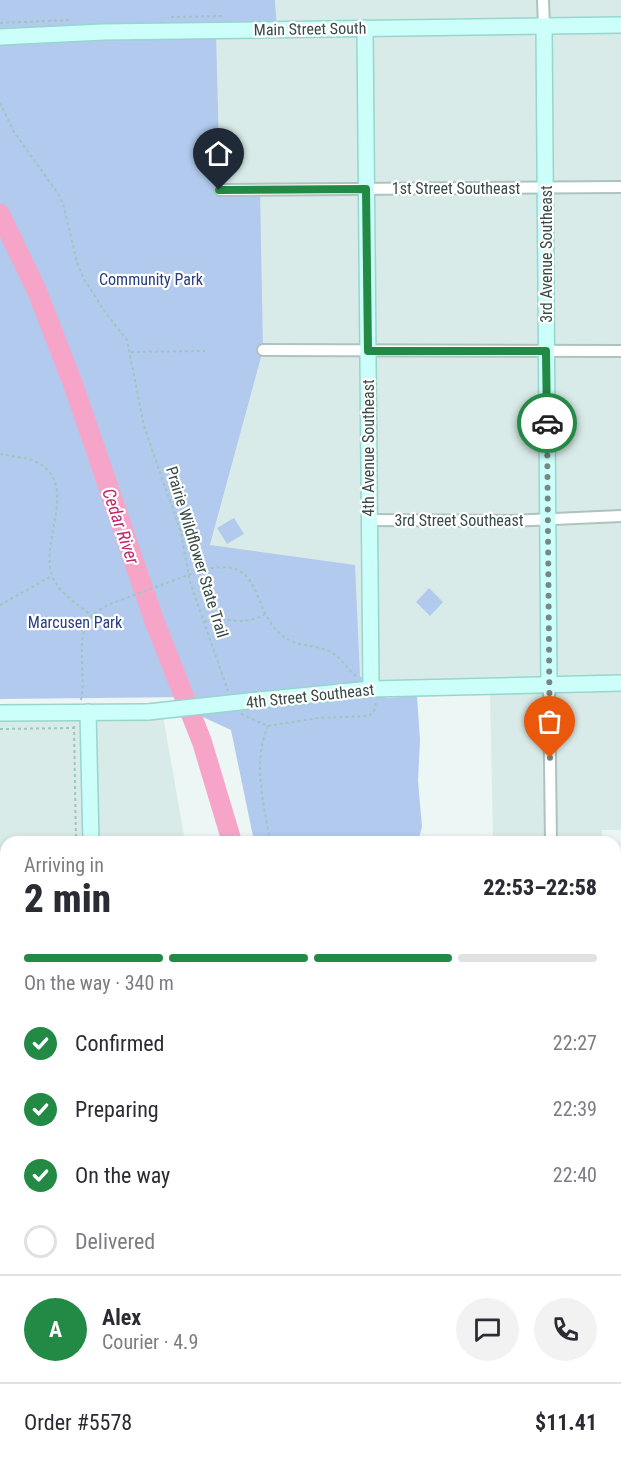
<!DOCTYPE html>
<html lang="en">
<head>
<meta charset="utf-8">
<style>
	body { margin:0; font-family:"Roboto Condensed",sans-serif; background:#f2f2f3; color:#2b2b33; height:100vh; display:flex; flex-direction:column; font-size:22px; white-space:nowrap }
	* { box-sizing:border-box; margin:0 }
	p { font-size:20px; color:#7c7c81 }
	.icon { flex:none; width:33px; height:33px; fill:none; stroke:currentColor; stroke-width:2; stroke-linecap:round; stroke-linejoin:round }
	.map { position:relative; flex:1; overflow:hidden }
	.details { position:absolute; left:0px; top:836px; width:621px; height:638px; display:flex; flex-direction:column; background:#fff; border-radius:18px 18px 0 0; box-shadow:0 3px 9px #0003 }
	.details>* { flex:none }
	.pin { position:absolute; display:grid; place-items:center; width:51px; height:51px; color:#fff; margin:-62px -26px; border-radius:50% 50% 50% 0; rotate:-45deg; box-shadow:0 0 6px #0007 }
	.pin .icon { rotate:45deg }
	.courier { position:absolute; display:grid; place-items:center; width:60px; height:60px; margin:-30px; border:4px solid #238a46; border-radius:50%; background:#fff; color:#222; box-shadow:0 2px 8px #0007 }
	.overview em { font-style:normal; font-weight:800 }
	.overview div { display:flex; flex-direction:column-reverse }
	.overview { display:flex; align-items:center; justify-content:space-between; height:102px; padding:0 24px }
	h1 { font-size:39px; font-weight:800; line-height:45px }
	.bar { display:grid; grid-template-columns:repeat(4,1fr); gap:9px 6px; align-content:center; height:72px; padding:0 24px }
	.bar i { height:8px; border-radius:4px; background:#e1e1e2 }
	.bar .selected { background:#238a46 }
	.bar p { grid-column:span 4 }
	.line { display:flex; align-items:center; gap:15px; padding:0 24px; border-top:2px solid #e1e1e2 }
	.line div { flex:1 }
	.round { display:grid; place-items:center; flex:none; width:63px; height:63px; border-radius:32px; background:#f2f2f3 }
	ol { padding:0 24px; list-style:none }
	li { display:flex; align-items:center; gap:18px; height:66px }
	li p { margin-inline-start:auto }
	li .icon { padding:6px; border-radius:50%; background:#238a46; color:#fff; stroke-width:4 }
	li:last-child { color:#7c7c81 }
	li i { width:33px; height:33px; border:3px solid #e1e1e2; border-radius:50% }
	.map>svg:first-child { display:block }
	.residential { fill:#d9ebe8 }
	.green { fill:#b2caed }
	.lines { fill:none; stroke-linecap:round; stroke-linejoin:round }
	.stream { stroke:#f6a5c9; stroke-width:3 }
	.river { stroke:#f6a5c9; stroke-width:20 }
	.street-casing { stroke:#adc3bf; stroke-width:14 }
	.secondary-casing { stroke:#96d6ce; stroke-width:18 }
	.path { stroke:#9dc6bd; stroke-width:2; stroke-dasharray:3 3; stroke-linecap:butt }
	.street { stroke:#fff; stroke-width:10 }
	.secondary { stroke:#cdfffa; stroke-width:15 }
	.secondary-bridge-casing { stroke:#96d6ce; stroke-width:18; stroke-linecap:butt }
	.path-bridge { stroke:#9dc6bd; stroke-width:2; stroke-dasharray:3 3; stroke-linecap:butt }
	.secondary-bridge { stroke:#cdfffa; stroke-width:15 }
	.done { stroke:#778884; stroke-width:6; stroke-dasharray:0 10.8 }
	.route { stroke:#238a46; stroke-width:8 }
	.labels { text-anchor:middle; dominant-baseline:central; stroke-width:4.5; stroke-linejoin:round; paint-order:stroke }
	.street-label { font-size:16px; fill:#384c47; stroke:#fff }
	.park-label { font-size:16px; fill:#263c83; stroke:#fff }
	.water-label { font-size:18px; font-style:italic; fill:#c1286b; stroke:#fff }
</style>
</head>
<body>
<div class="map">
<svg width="621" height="1472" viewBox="0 0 621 1472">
	<rect width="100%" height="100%" fill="#ebf6f5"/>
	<!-- residential -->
	<g class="residential">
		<path d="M275 0H621V830H602V841H493L490 692 383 695 358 678 210 546 263 350 220 190 213 30H277Z"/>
		<path d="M163 716 185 841 6 842V1467H214V1472H0V719Z"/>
	</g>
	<!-- green -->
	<g class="green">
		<path d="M0 0H275L277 30 216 31 220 189H260L263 350 210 545 355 565 360 676 386 698 417 696 420 740 418 781 422 827 418 841H254L231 730 192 712 188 697 0 699Z"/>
		<path d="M234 518 244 534 227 544 217 528Z"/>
		<path d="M429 588 443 602 430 616 416 602Z"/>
		<path d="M621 909V1341H615V910Z"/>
		<path d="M615 1360H621V1466L615 1461Z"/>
	</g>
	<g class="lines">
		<!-- stream -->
		<path class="stream" d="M605 1467 610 1472"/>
		<!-- river -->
		<g class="river">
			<path d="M0 214 37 291 73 384 154 620 202 742 232 842"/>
			<path d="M615 1349 621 1348"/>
		</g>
		<defs>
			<g id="street">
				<path d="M543 0 544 26"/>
				<path d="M220 190 621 187"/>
				<path d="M263 350 621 351"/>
				<path d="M369 520 510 521 621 516"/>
				<path d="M549 684 551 842"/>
				<path d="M0 996H6"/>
				<path d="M0 1454H6"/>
			</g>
			<g id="secondary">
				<path d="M544 26 549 684"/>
				<path d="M365 28 371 689"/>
				<path d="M0 37 103 32 621 25"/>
				<path d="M249 701 371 689 621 683"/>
				<path d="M88 712 91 842"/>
				<path d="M0 713 148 712"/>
				<path d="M105 1467V1472"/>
			</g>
		</defs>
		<!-- street casing -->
		<use href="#street" class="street-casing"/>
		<!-- secondary casing -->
		<use href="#secondary" class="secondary-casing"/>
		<!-- path -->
		<g class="path">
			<path d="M171 17 222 16"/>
			<path d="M0 23 69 20"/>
			<path d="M0 103 14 132 59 195 64 207 77 263 84 279 105 312 127 340 144 426 181 533 190 582 228 691"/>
			<path d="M131 352 205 351"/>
			<path d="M0 454C10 456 22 457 32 460 84 481 37 541 53 578 60 594 79 605 92 616"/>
			<path d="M199 571C267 552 247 608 283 636 295 646 312 645 327 650 340 655 347 669 358 678"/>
			<path d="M0 605 52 576"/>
			<path d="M204 622C217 617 228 621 242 621 250 621 258 618 265 614"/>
			<path d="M81 700C86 677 76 640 88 621 93 613 102 608 110 604"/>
			<path d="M241 714 268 726"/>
			<path d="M74 726 76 842"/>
			<path d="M268 726 318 718 369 716 375 709 376 701"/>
			<path d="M268 726C252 764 264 802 270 842"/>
			<path d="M0 729 75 728"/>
			<path d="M615 1281 621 1278"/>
			<path d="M615 1385 621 1383"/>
			<path d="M121 1467V1472"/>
			<path d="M0 1470 93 1467"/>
		</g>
		<!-- street -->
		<use href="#street" class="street"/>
		<!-- secondary -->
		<use href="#secondary" class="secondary"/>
		<defs>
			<path id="secondary-bridge" d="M148 712 249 701"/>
		</defs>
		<!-- secondary-bridge casing -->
		<use href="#secondary-bridge" class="secondary-bridge-casing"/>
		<!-- path-bridge -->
		<path class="path-bridge" d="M110 604 199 571"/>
		<!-- secondary-bridge -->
		<use href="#secondary-bridge" class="secondary-bridge"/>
	</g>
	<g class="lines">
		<!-- done -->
		<path class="done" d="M547 423 550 758"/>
		<!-- route -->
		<path class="route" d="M219 190 366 189 368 351H546L547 423"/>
	</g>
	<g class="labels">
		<!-- street labels -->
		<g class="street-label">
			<text transform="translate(310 29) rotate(-1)">Main Street South</text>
			<text x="456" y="188">1st Street Southeast</text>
			<text transform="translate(546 254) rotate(-90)">3rd Avenue Southeast</text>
			<text transform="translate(368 448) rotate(-90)">4th Avenue Southeast</text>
			<text x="459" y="520">3rd Street Southeast</text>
			<text transform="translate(197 552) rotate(73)">Prairie Wildflower State Trail</text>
			<text transform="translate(310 696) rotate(-6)">4th Street Southeast</text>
		</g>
		<!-- park labels -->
		<g class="park-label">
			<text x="151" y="279">Community Park</text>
			<text x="75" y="622">Marcusen Park</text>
		</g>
		<!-- water labels -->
		<g class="water-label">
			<text transform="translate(121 526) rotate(71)">Cedar River</text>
		</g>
	</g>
</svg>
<div class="pin" style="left:550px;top:758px;background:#ea580c"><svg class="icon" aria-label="bag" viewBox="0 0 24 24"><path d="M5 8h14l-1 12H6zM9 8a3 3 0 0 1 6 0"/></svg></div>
<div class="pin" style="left:219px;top:190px;background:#1f2937"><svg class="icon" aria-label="home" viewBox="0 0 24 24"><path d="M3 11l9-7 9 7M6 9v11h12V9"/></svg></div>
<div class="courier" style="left:547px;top:423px"><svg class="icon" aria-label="car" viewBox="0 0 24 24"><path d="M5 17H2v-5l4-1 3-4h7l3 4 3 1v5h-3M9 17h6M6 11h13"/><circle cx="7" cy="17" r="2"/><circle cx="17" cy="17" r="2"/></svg></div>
<section class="details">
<div class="overview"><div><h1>2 min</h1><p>Arriving in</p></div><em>22:53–22:58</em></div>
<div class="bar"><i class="selected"></i><i class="selected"></i><i class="selected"></i><i></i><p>On the way · 340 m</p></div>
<ol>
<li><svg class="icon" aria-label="check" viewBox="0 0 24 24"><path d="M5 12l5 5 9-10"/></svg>Confirmed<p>22:27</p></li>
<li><svg class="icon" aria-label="check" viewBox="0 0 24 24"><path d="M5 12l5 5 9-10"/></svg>Preparing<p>22:39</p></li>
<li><svg class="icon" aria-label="check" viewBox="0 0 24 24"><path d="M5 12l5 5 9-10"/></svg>On the way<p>22:40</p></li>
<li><i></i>Delivered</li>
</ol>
<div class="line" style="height:108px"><b class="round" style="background:#238a46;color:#fff">A</b><div><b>Alex</b><p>Courier · 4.9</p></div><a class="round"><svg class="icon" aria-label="chat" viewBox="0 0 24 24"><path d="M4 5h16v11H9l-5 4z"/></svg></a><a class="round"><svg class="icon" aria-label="phone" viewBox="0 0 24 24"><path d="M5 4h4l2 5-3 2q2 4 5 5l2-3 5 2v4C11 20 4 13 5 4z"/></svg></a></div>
<div class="line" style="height:78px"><div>Order #5578</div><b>$11.41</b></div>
</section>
</div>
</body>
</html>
